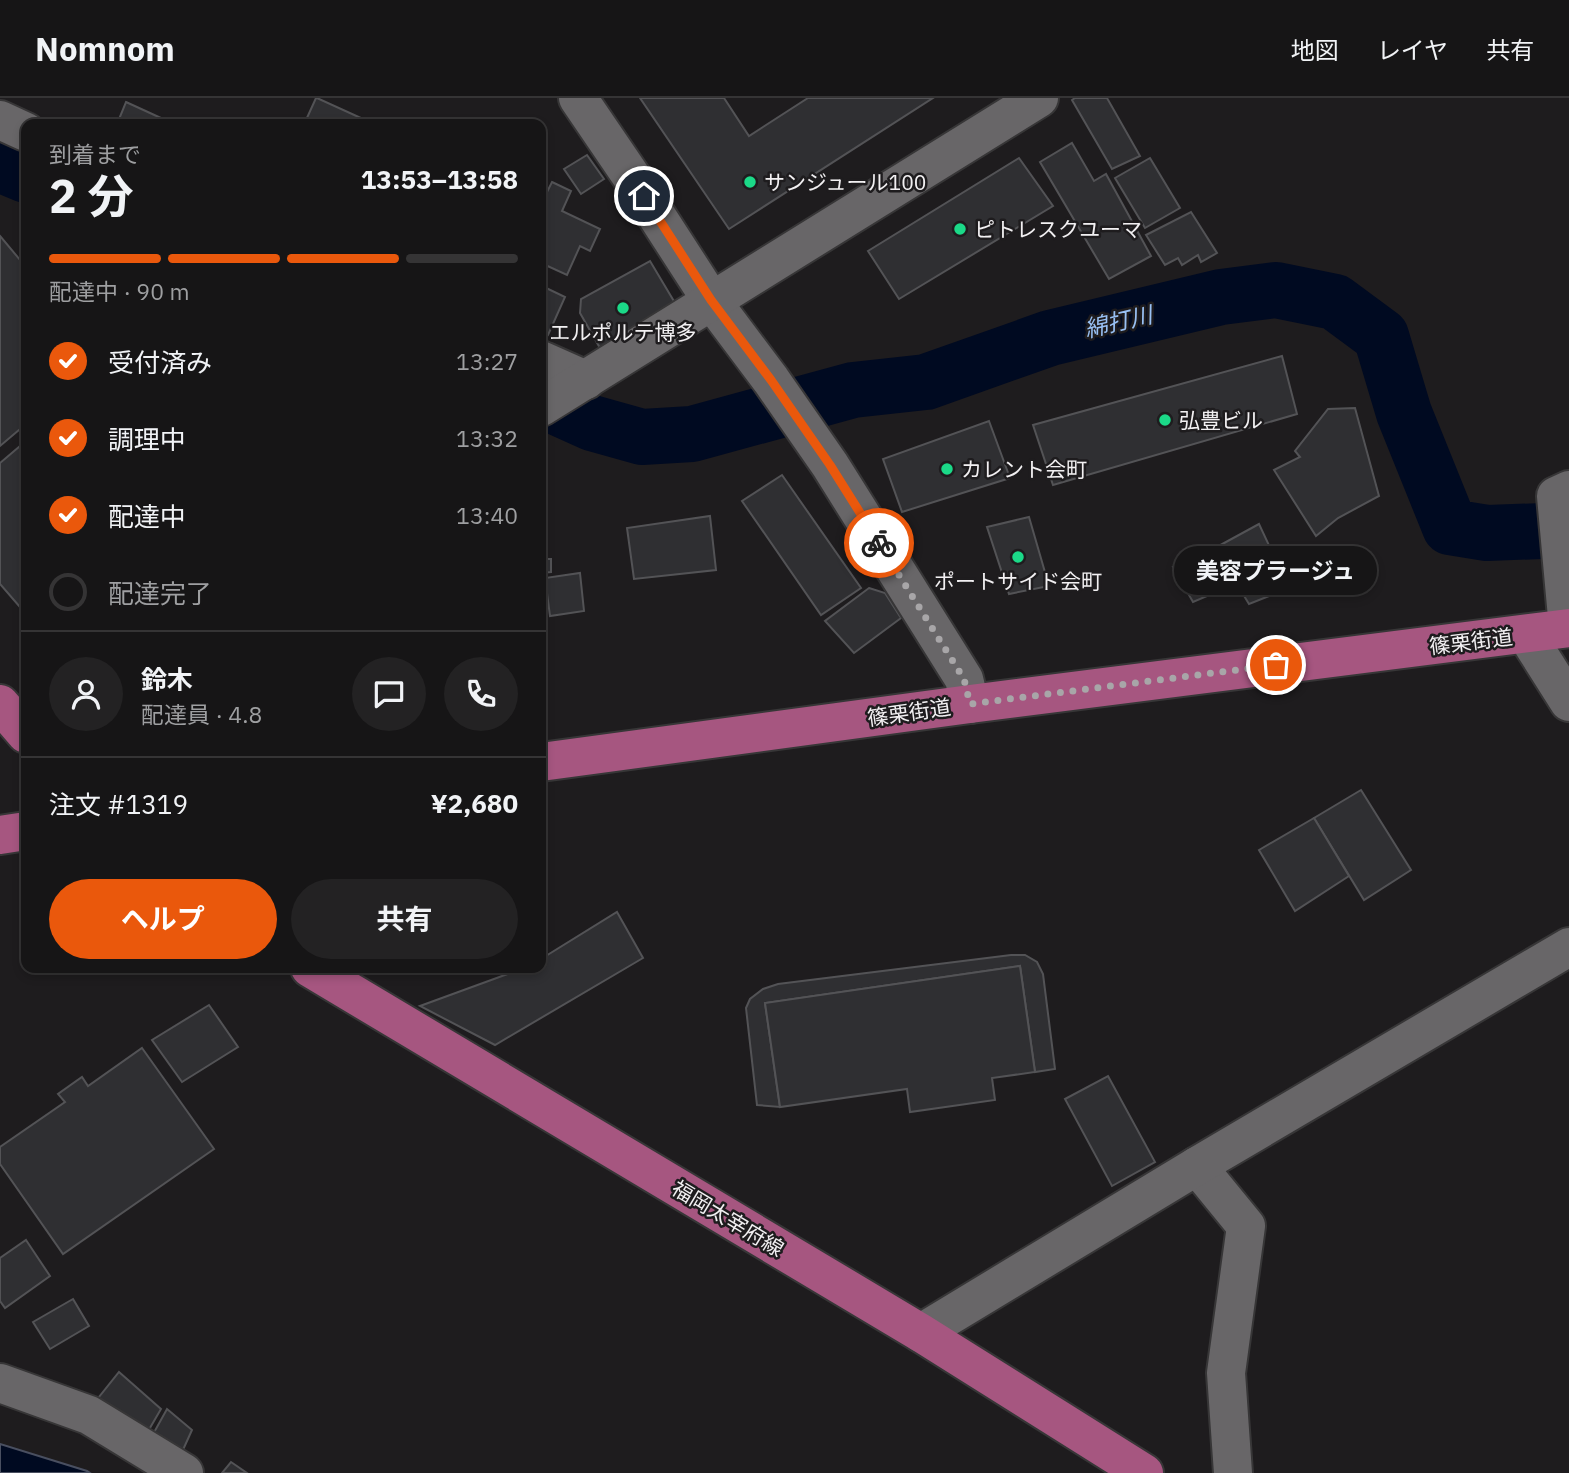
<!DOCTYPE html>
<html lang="ja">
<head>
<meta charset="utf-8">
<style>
	body { margin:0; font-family:"IBM Plex Sans","Noto Sans JP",sans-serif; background:#232223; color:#f1f3f6; height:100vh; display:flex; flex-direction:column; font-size:26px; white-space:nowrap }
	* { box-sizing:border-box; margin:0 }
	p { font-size:23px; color:#9e9fa1 }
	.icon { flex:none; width:38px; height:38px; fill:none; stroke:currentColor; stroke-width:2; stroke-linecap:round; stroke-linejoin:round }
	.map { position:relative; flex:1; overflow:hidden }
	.panel { position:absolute; left:21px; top:21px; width:525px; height:854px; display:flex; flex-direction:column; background:#161516; border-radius:14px; box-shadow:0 4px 10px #0003,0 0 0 2px #353435 }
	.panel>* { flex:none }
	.pin { position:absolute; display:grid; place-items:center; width:60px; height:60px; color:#fff; margin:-30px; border:4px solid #fff; border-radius:50%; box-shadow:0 2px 7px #0007 }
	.courier { position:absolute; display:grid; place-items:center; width:70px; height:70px; margin:-35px; border:5px solid #ea580c; border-radius:50%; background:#fff; color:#222; box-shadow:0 2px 9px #0007 }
	.bubble { position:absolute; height:49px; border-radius:24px; background:#161516; box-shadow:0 4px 10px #0003,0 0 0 2px #353435; font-size:23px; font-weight:700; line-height:49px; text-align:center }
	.overview em { font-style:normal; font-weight:700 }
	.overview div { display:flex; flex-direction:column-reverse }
	.overview { display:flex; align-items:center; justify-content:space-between; height:119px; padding:0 28px }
	h1 { font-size:46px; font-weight:700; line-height:52px }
	.bar { display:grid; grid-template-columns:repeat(4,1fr); gap:10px 7px; align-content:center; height:84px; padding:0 28px }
	.bar i { height:9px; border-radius:5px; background:#353435 }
	.bar .selected { background:#ea580c }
	.bar p { grid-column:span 4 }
	.line { display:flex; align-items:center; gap:18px; padding:0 28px; border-top:2px solid #353435 }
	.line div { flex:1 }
	.round { display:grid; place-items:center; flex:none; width:74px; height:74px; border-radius:37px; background:#232223 }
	ol { padding:0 28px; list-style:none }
	li { display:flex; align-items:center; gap:21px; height:77px }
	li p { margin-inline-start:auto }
	li .icon { padding:7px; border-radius:50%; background:#ea580c; color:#fff; stroke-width:4 }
	li:last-child { color:#9e9fa1 }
	li i { width:38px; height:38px; border:4px solid #353435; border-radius:50% }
	.cta { display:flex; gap:14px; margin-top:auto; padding:14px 28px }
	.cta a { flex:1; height:80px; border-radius:42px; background:#ea580c; color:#fff; font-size:28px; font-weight:700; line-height:80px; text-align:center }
	.cta a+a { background:#232223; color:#f1f3f6 }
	header { display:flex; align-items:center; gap:42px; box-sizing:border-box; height:98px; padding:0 35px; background:#161516; border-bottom:2px solid #353435 }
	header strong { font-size:33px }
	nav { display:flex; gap:38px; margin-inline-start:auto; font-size:24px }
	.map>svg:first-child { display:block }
	.water { fill:#000a21; stroke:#494f60; stroke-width:2 }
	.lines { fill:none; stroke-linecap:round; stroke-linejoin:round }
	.river { stroke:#000a21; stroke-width:56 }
	.building { fill:#2f2f32; stroke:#535356; stroke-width:2 }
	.minor-casing { stroke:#373637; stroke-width:42 }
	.major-casing { stroke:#373637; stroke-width:42 }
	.minor { stroke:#686668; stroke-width:38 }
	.major { stroke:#a65680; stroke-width:38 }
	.done { stroke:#a8a6a8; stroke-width:7; stroke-dasharray:0 12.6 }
	.route { stroke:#ea580c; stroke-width:9 }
	.poi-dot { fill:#1bd988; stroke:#1e1c1e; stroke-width:2.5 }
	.labels { text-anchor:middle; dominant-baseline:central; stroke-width:5; stroke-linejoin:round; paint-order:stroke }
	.poi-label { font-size:21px; fill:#f2f0f2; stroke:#1e1c1e; text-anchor:start }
	.street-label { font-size:21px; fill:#f2f0f2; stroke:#1e1c1e }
	.water-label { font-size:23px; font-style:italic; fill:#99c1f4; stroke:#1e1c1e }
</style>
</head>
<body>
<header>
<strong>Nomnom</strong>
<nav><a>地図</a><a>レイヤ</a><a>共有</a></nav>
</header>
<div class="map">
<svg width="1569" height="1375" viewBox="0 0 1569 1375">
	<rect width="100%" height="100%" fill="#1e1c1e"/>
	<!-- water -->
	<path class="water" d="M0 1346 87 1373 90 1375H0Z"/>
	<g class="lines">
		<!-- river -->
		<g class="river">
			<path d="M0 66 26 77"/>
			<path d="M541 302 592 325 642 339 692 336 853 292 926 284 1050 240 1221 199 1276 192 1335 204 1381 238 1404 315 1450 429 1487 435 1569 432"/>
		</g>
	</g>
	<!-- building -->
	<g class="building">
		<path d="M316 0H317L374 26H315L306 22Z"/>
		<path d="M640 0H724L749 38 808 0H933L729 131Z"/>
		<path d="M1075 0H1107L1140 58 1112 71 1072 2Z"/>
		<path d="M126 4 174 26H117Z"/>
		<path d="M1072 45 1094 83 1106 76 1151 158 1109 181 1040 64Z"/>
		<path d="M587 57 604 81 581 96 564 71Z"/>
		<path d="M1019 60 1053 108 899 201 868 153Z"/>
		<path d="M1150 60 1180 110 1145 130 1115 80Z"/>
		<path d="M552 84 571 93 562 113 600 131 590 153 580 148 567 177 541 165V103L542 104Z"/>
		<path d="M1191 114 1217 155 1201 164 1198 157 1182 167 1178 160 1165 167 1146 137Z"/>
		<path d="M0 138 26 169V326L0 348Z"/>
		<path d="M650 163 675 205 600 250 580 215 581 201Z"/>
		<path d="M542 188 565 199 548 237 541 233Z"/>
		<path d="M1282 258 1297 316 1053 387 1033 327Z"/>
		<path d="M1355 310 1379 398 1338 420 1316 438 1274 372 1300 359 1295 353 1328 311Z"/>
		<path d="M989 323 1010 380 902 414 883 361Z"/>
		<path d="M26 343V516L0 486V365Z"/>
		<path d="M782 377 861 490 821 517 742 403Z"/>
		<path d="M710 418 716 472 634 481 627 430Z"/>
		<path d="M1029 419 1049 488 1009 496 987 429Z"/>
		<path d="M1259 426 1289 490 1249 506 1215 450Z"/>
		<path d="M1208 453 1226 490 1193 504 1173 469Z"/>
		<path d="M541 461H551V474L541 475Z"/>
		<path d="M580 475 584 513 550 518 545 480Z"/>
		<path d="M869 490 885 495 901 520 854 555 825 523Z"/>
		<path d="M1361 692 1411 772 1364 802 1314 720Z"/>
		<path d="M1314 720 1349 778 1295 813 1259 752Z"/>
		<path d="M617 814 643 860 495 947 420 908 524 870H541V861Z"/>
		<path d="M1011 857H1025L1037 864 1043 876 1055 971 1035 974 1020 868 765 905 780 1009 757 1007 746 910 750 901 763 891 778 886Z"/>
		<path d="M1020 868 1035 974 992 980 995 1002 910 1014 907 991 780 1009 765 905Z"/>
		<path d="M209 907 238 949 182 984 152 942Z"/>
		<path d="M142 950 214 1051 63 1156 0 1066V1049L65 1004 58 996 82 979 88 988Z"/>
		<path d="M1108 978 1155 1064 1112 1088 1065 1001Z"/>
		<path d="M26 1142 50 1178 5 1210 0 1203V1160Z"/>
		<path d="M73 1201 89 1228 50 1251 33 1224Z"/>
		<path d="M119 1274 161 1311 147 1335 95 1304Z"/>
		<path d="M167 1311 192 1332 182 1354 152 1338Z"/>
		<path d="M231 1364 247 1375H222Z"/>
	</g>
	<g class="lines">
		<defs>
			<g id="minor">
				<path d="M578 0 631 78 711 202 771 282 830 367 964 581 970 606"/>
				<path d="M0 22 26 34"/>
				<path d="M541 262 586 282"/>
				<path d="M541 309 1039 0"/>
				<path d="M1568 530 1556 398 1569 392"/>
				<path d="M1526 536 1569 604"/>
				<path d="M1197 1068 1246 1128 1226 1275 1233 1375"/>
				<path d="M921 1235 1197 1068 1569 849"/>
				<path d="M0 1285 89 1317 184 1375"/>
			</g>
			<g id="major">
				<path d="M0 606 26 636"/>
				<path d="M541 664 970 606 1569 530"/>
				<path d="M0 737 26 733"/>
				<path d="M310 870 921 1235 1144 1375"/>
			</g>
		</defs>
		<!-- minor casing -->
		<use href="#minor" class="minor-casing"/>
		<!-- major casing -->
		<use href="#major" class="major-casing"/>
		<!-- minor -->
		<use href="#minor" class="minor"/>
		<!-- major -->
		<use href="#major" class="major"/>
	</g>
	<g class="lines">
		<!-- done -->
		<path class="done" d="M879 445 964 581 970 606 1276 567"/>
		<!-- route -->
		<path class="route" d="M644 98 711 202 771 282 830 367 879 445"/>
	</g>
	<!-- markers -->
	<g class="poi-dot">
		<circle cx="750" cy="84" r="7"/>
		<circle cx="960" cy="131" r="7"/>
		<circle cx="623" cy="210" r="7"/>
		<circle cx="1165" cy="322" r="7"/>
		<circle cx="947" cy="371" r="7"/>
		<circle cx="1018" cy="459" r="7"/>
	</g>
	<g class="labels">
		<!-- poi labels -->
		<g class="poi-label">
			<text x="764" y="84">サンジュール100</text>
			<text x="974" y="131">ピトレスクユーマ</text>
			<text x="623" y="234" text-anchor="middle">エルポルテ博多</text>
			<text x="1179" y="322">弘豊ビル</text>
			<text x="961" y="371">カレント会町</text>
			<text x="1018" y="483" text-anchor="middle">ポートサイド会町</text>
		</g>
		<!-- street labels -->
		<g class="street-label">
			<text transform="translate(1471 543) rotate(-7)">篠栗街道</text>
			<text transform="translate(909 614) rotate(-8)">篠栗街道</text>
			<text transform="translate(728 1120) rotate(31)">福岡太宰府線</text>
		</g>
		<!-- water labels -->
		<g class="water-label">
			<text transform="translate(1118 223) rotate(-13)">綿打川</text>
		</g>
	</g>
</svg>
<div class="pin" style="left:1276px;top:567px;background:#ea580c"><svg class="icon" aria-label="bag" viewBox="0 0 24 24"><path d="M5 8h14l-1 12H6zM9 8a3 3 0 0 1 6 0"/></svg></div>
<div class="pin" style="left:644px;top:98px;background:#1f2937"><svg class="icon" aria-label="home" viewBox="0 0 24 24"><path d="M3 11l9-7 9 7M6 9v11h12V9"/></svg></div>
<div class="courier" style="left:879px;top:445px"><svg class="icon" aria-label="bike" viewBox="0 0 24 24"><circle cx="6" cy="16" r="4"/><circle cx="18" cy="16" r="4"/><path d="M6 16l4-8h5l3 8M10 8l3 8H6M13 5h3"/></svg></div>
<div class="bubble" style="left:1174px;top:448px;width:203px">美容プラージュ</div>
<section class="panel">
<div class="overview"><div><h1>2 分</h1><p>到着まで</p></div><em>13:53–13:58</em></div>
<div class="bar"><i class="selected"></i><i class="selected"></i><i class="selected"></i><i></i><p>配達中 · 90 m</p></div>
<ol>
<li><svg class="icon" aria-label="check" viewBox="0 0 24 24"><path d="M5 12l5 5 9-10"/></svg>受付済み<p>13:27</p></li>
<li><svg class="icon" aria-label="check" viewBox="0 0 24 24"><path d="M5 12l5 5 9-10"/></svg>調理中<p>13:32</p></li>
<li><svg class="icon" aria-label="check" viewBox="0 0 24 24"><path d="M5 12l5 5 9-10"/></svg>配達中<p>13:40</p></li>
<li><i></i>配達完了</li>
</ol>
<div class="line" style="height:126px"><a class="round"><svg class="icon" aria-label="person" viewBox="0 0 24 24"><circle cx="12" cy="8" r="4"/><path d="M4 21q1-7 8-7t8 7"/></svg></a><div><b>鈴木</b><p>配達員 · 4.8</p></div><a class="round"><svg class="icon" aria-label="chat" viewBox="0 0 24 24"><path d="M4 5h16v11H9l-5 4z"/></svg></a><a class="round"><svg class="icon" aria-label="phone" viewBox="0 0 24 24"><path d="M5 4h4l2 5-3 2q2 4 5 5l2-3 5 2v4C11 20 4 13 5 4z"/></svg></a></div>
<div class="line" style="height:91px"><div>注文 #1319</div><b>¥2,680</b></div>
<div class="cta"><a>ヘルプ</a><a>共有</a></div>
</section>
</div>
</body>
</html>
